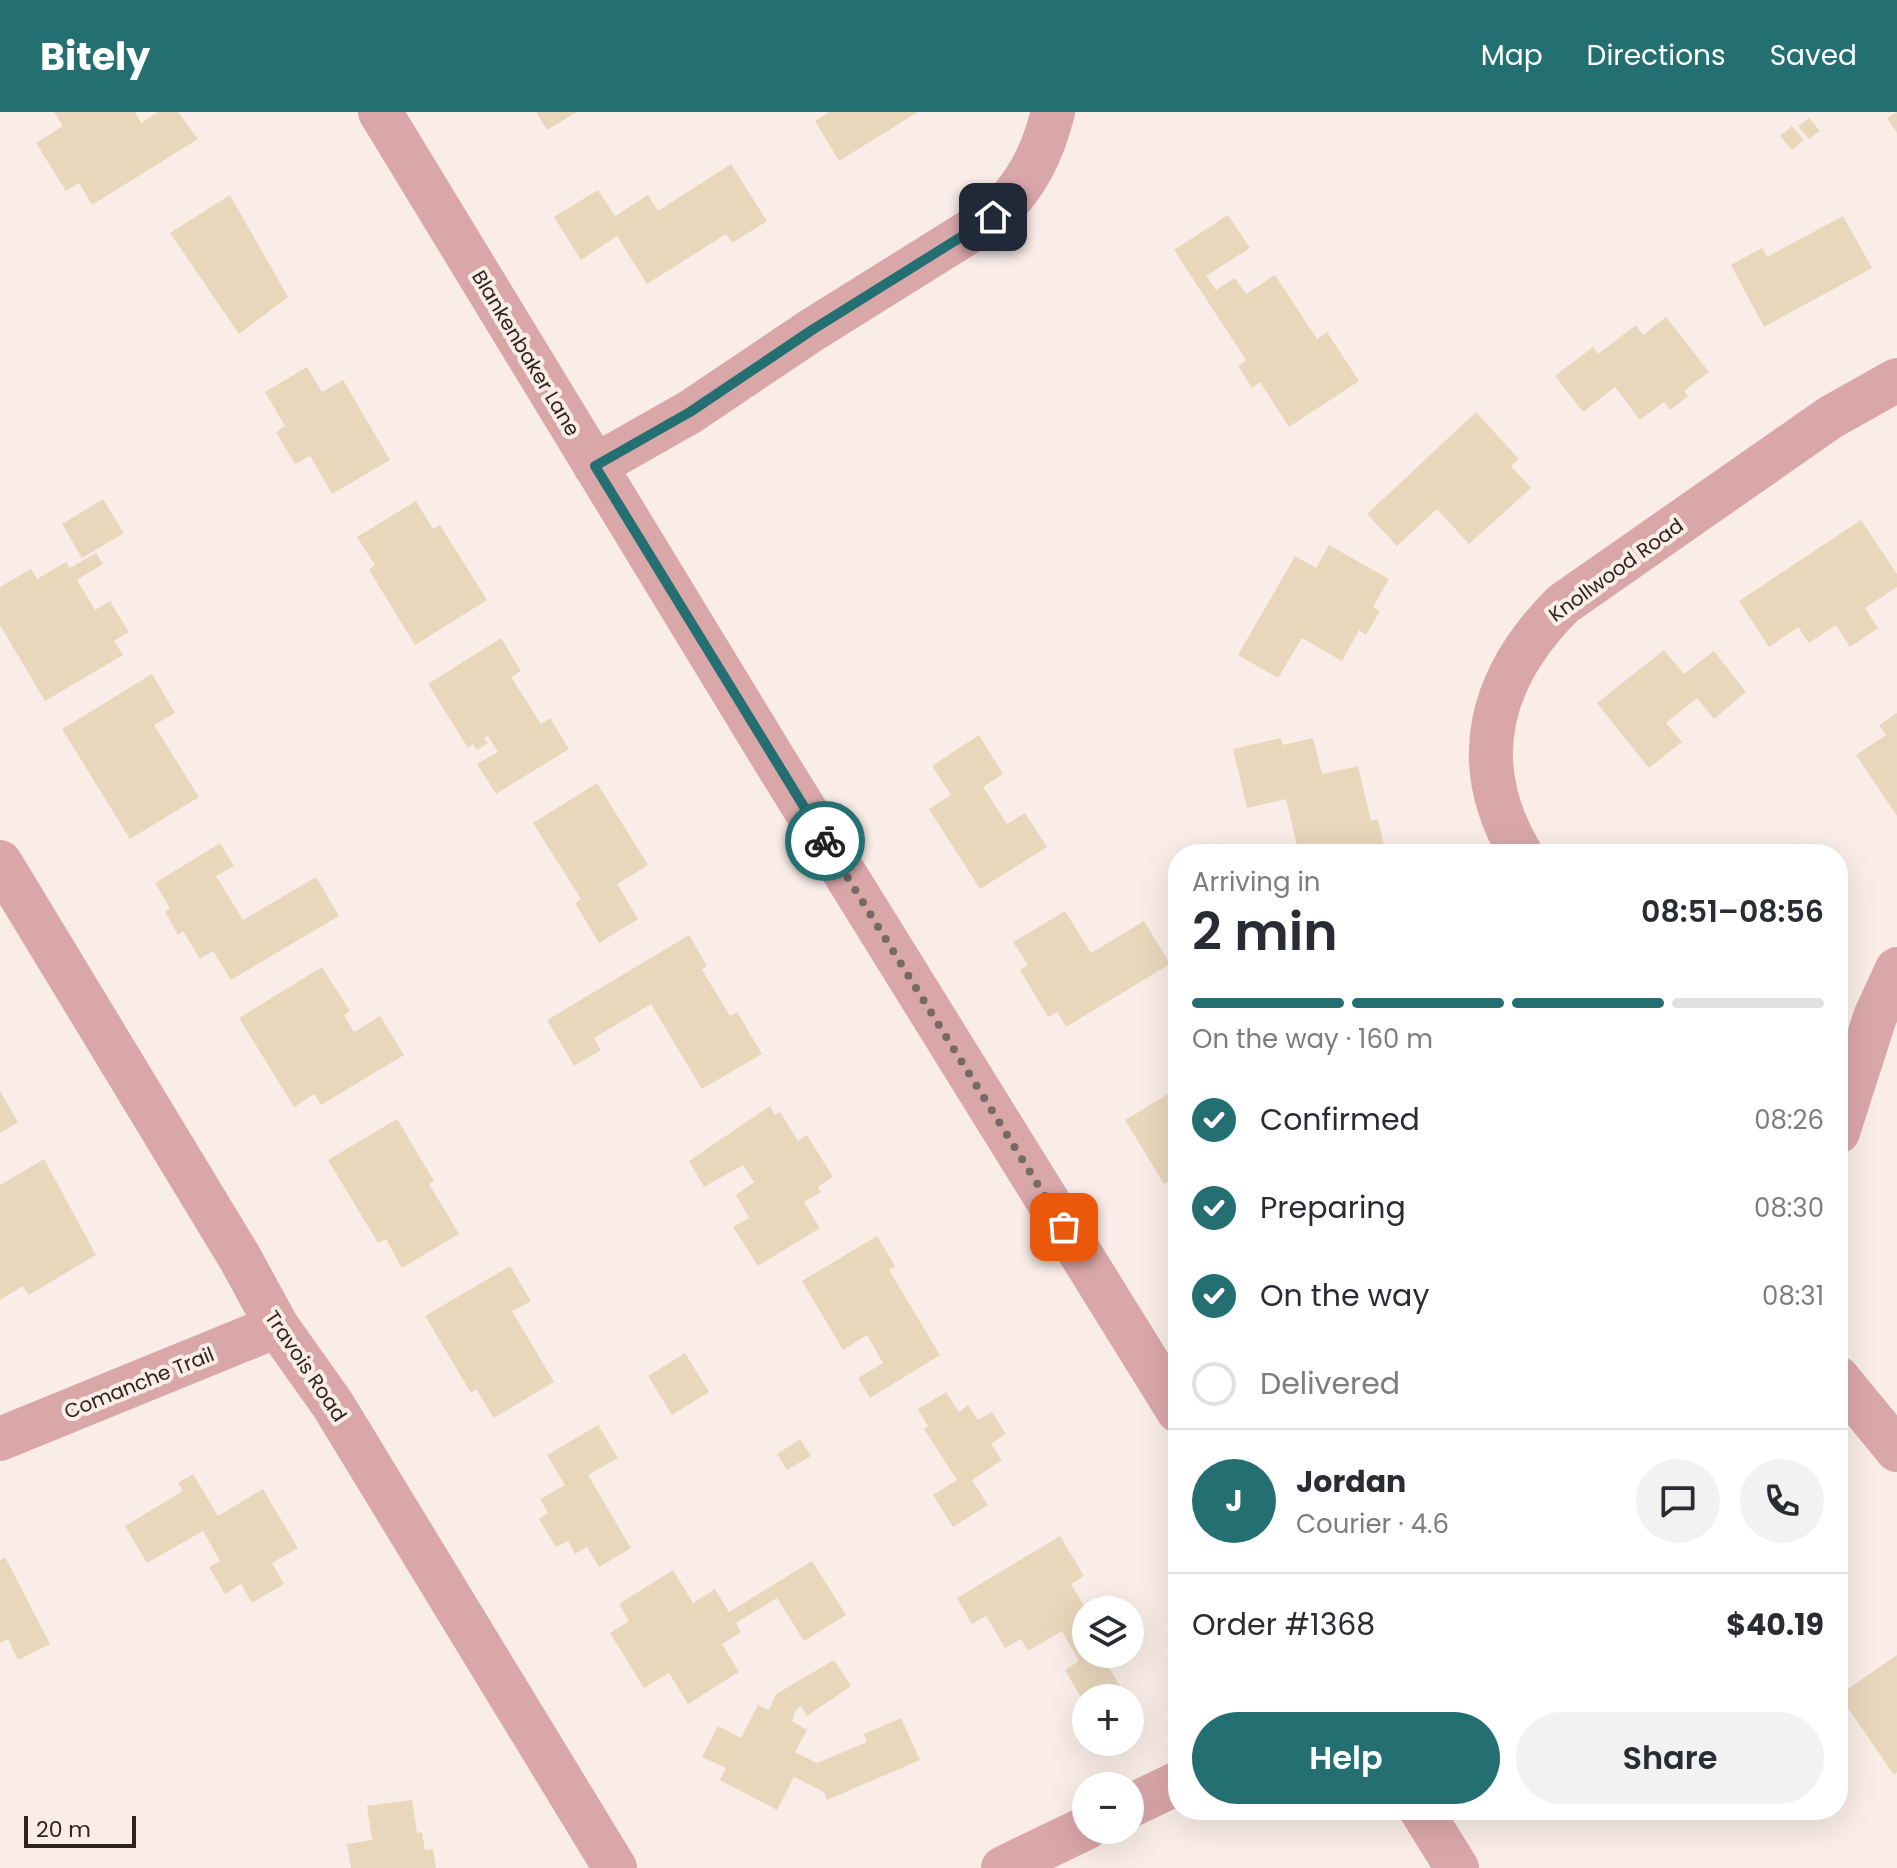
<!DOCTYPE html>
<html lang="en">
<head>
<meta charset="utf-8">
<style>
	body { margin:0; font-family:Poppins,sans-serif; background:#f2f2f3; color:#2b2b33; height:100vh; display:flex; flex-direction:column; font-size:30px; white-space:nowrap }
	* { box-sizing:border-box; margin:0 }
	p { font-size:26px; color:#7c7c81 }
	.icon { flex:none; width:44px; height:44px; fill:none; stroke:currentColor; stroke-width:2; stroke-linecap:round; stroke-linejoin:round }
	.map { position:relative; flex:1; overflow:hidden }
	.panel { position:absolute; left:1168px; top:732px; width:680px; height:976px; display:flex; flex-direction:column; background:#fff; border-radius:32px; box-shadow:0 8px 32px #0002 }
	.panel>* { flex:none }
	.fabs { position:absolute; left:1072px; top:1484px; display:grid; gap:16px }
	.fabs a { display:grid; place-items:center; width:72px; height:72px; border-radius:50%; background:#fff; box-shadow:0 8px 32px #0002; font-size:40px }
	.scale { position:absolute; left:24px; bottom:20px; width:112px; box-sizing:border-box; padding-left:8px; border:4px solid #2f231e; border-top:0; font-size:22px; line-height:28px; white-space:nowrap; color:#2f231e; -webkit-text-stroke:6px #faede7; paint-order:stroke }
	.pin { position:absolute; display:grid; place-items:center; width:68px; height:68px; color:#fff; margin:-34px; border-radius:16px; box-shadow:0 4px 12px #0006 }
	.courier { position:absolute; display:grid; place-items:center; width:80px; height:80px; margin:-40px; border:6px solid #236f72; border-radius:50%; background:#fff; color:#222; box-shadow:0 2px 10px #0007 }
	.head em { font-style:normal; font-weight:600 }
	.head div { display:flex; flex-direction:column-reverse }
	.head { display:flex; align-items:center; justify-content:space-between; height:136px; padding:0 24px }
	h1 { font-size:52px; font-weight:600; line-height:60px }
	.bar { display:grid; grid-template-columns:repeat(4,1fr); gap:12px 8px; align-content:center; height:96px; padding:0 24px }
	.bar i { height:10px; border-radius:6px; background:#e1e1e2 }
	.bar .active { background:#236f72 }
	.bar p { grid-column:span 4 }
	.line { display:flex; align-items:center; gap:20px; padding:0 24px; border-top:2px solid #e1e1e2 }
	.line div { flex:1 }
	.round { display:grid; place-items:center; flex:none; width:84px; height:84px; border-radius:42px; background:#f2f2f3 }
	ol { padding:0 24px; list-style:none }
	li { display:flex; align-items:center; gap:24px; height:88px }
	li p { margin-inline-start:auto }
	li .icon { padding:8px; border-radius:50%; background:#236f72; color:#fff; stroke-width:4 }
	li:last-child { color:#7c7c81 }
	li i { width:44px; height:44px; border:4px solid #e1e1e2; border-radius:50% }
	.primary-button { display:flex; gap:16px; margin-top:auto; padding:16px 24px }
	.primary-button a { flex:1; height:92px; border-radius:48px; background:#236f72; color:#fff; font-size:32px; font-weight:600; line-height:92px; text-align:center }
	.primary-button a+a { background:#f2f2f3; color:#2b2b33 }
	header { display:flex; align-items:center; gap:48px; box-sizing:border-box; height:112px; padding:0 40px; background:#236f72; color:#fff }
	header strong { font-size:38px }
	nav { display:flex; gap:44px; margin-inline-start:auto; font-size:28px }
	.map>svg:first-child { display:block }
	.building { fill:#e9d7bc }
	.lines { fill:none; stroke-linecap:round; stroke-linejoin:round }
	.minor { stroke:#daa7a9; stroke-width:44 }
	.done { stroke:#766a64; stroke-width:8; stroke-dasharray:0 14.4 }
	.route { stroke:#236f72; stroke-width:10 }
	.labels { text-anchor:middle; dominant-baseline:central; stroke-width:8; stroke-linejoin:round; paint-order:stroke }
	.street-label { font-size:20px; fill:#2f231e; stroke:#faede7 }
</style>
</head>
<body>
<header>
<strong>Bitely</strong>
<nav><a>Map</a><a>Directions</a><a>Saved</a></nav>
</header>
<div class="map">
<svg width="1897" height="1756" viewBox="0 0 1897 1756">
	<rect width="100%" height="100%" fill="#faede7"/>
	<!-- building -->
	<g class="building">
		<path d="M54 0H135L141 11 158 0H178L198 27 92 93 79 71 66 79 36 31 63 14Z"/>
		<path d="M536 0H577L547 18Z"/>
		<path d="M829 0H918L839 49 815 9Z"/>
		<path d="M1897 0V21L1887 6Z"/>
		<path d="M1809 6 1820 19 1809 27 1798 14Z"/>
		<path d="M1792 14 1804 28 1792 38 1780 24Z"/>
		<path d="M731 52 767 109 732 131 726 122 647 172 617 124 581 148 554 105 598 78 615 104 648 83 658 99Z"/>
		<path d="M230 83 288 185 239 222 170 121Z"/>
		<path d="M1228 103 1250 136 1206 164 1216 178 1235 166 1246 182 1275 163 1317 227 1327 220 1359 269 1289 315 1260 270 1252 276 1240 257 1238 254 1246 248 1174 138Z"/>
		<path d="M1843 104 1872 156 1764 215 1731 153 1762 136 1767 145Z"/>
		<path d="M1666 205 1709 260 1684 279 1688 284 1670 298 1664 290 1640 308 1615 275 1583 300 1555 264 1593 235 1598 242 1636 213 1643 223Z"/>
		<path d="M307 255 322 280 343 268 390 348 332 382 310 344 295 352 276 320 285 314 265 280Z"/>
		<path d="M1476 300 1519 347 1511 354 1531 376 1469 432 1437 397 1397 434 1367 402Z"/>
		<path d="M103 387 124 421 82 446 62 412Z"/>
		<path d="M416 389 433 417 440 413 487 488 415 533 369 458 375 453 357 425Z"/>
		<path d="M1861 408 1897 462V475L1865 496 1878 516 1850 535 1836 513 1809 531 1798 515 1769 535 1739 489Z"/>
		<path d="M1329 433 1389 467 1373 495 1380 499 1366 523 1359 518 1342 549 1302 526 1278 566 1238 543 1295 444 1316 456Z"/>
		<path d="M96 441 103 452 77 468 95 498 110 489 114 496 129 520 114 529 123 543 45 589 0 513V475L31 457 37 467 66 450 70 456Z"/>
		<path d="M501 526 521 559 511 565 541 612 550 606 569 637 496 682 477 652 498 640 488 624 484 626 488 631 477 638 473 632 468 636 428 572Z"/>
		<path d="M1664 538 1684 562 1714 539 1746 580 1714 607 1697 586 1666 611 1682 630 1649 656 1597 591Z"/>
		<path d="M152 562 175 601 154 613 199 685 130 727 62 617Z"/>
		<path d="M1897 601V704L1856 643 1886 623 1879 613Z"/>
		<path d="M979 623 1003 662 983 675 1007 712 1025 701 1047 735 980 777 929 697 951 683 932 654Z"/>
		<path d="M1281 626 1283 633 1313 626 1322 662 1358 654 1371 709 1378 707 1386 742H1299L1286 687 1247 696 1233 637Z"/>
		<path d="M597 671 648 753 617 772 638 807 599 831 575 791 581 787 533 711Z"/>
		<path d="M220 731 234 754 216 764 243 808 316 765 339 804 231 868 213 839 200 847 183 819 178 823 165 800 170 796 155 771Z"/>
		<path d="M1065 799 1091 841 1144 809 1170 852 1066 915 1057 900 1048 905 1020 858 1028 853 1013 830Z"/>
		<path d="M689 823 707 854 702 858 730 904 737 900 762 942 702 977 651 892 594 926 601 938 574 954 547 908Z"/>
		<path d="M322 855 350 899 344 903 354 920 380 904 404 943 321 993 314 982 294 995 239 906Z"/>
		<path d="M0 979 18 1010 0 1021Z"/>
		<path d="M1168 982 1178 998V1071L1175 1066 1164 1072 1125 1008Z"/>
		<path d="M770 994 775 1003 780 1000 798 1029 807 1023 833 1065 818 1075 821 1080 804 1090 820 1116 758 1154 733 1115 749 1106 736 1083 754 1070 743 1053 704 1075 689 1049Z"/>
		<path d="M397 1007 434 1069 429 1072 459 1122 402 1156 386 1127 378 1131 328 1048Z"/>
		<path d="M44 1047 96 1143 29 1183 23 1174 0 1188V1073Z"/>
		<path d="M877 1124 895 1154 889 1158 940 1243 870 1286 858 1266 883 1251 867 1223 843 1238 802 1169Z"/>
		<path d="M510 1154 531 1189 512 1199 554 1270 494 1306 476 1277 471 1281 425 1204Z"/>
		<path d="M685 1241 709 1280 672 1303 648 1264Z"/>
		<path d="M946 1280 959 1300 968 1293 978 1308 992 1300 1006 1322 991 1332 1002 1348 972 1368 988 1393 953 1415 933 1383 957 1368 924 1317 928 1314 918 1297Z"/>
		<path d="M598 1313 618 1346 588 1363 631 1436 599 1455 587 1435 575 1442 568 1429 556 1435 539 1407 548 1401 540 1387 565 1373 547 1343Z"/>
		<path d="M800 1327 811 1344 787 1358 777 1342Z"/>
		<path d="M193 1362 218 1404 263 1377 298 1436 272 1451 284 1472 252 1491 241 1472 225 1482 209 1455 220 1449 203 1419 147 1451 125 1414 183 1379 178 1371Z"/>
		<path d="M1060 1424 1084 1464 1071 1472 1086 1497V1542H1101L1120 1574 1100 1586H1086V1594L1065 1558 1079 1549 1062 1519 1028 1539 1021 1527 1005 1536 986 1504 972 1512 957 1486Z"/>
		<path d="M5 1445 50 1532 18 1548 8 1527 0 1531V1448Z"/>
		<path d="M812 1449 846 1503 804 1529 777 1486 736 1511 741 1520 722 1532 739 1560 688 1592 669 1561 644 1576 610 1521 629 1509 619 1492 673 1458 693 1491 715 1477 729 1500Z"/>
		<path d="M1897 1543V1660L1894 1663 1839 1583Z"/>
		<path d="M834 1548 851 1574 807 1604 801 1594 796 1598 792 1609 807 1618 795 1640 817 1651 867 1630 864 1622 901 1606 920 1648 827 1688 824 1680 794 1665 777 1698 720 1668 726 1656 702 1645 718 1614 741 1626 758 1593 769 1598 776 1582Z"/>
		<path d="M412 1688 417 1721 422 1720 425 1738 433 1737 436 1756H351L347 1732 372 1728 367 1694Z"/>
	</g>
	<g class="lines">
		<!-- minor -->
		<g class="minor">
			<path d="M380 0 775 649 1178 1299"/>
			<path d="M595 354 690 300 812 218 993 105C1026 75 1042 43 1053 0"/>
			<path d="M1521 742C1466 650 1490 565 1563 492L1831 305 1897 268"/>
			<path d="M0 750 240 1146 277 1214 333 1293 615 1756"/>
			<path d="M1838 1020 1875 905 1897 857"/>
			<path d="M1838 1266 1897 1338"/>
			<path d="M0 1327 277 1214"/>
			<path d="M1130 1694 1178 1671"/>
			<path d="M1421 1698 1457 1756"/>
			<path d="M1003 1756 1086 1716"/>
		</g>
	</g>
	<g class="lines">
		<!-- done -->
		<path class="done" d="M825 729 1064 1115"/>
		<!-- route -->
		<path class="route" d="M825 729 595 354 690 300 812 218 993 105"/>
	</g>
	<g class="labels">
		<!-- street labels -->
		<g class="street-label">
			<text transform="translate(526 241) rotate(59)">Blankenbaker Lane</text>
			<text transform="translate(1616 458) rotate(-36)">Knollwood Road</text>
			<text transform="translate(306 1254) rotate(56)">Travois Road</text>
			<text transform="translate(139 1271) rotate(-22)">Comanche Trail</text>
		</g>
	</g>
</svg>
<div class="fabs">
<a><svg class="icon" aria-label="layers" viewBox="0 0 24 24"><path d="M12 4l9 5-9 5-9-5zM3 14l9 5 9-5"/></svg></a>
<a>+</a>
<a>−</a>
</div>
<div class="scale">20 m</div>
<div class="pin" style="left:1064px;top:1115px;background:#ea580c"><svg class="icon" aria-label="bag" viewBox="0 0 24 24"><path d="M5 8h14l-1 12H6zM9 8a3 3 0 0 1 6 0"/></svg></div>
<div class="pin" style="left:993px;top:105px;background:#1f2937"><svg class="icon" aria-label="home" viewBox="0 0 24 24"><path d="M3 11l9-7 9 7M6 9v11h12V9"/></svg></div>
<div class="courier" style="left:825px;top:729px"><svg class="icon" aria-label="bike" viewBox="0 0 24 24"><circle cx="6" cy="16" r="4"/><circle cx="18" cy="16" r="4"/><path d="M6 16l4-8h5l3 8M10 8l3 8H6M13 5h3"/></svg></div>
<section class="panel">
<div class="head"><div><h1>2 min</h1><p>Arriving in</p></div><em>08:51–08:56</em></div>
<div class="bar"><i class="active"></i><i class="active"></i><i class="active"></i><i></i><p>On the way · 160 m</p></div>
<ol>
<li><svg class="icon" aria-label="check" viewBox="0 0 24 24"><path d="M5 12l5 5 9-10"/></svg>Confirmed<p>08:26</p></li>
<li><svg class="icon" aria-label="check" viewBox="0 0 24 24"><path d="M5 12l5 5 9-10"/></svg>Preparing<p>08:30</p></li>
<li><svg class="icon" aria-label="check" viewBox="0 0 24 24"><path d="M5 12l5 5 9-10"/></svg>On the way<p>08:31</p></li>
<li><i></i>Delivered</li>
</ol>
<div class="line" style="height:144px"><b class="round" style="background:#236f72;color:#fff">J</b><div><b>Jordan</b><p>Courier · 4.6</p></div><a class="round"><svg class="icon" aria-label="chat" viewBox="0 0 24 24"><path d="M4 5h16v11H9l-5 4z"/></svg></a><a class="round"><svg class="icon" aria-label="phone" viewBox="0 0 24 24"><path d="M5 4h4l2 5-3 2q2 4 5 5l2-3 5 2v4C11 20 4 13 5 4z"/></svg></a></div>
<div class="line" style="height:104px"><div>Order #1368</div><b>$40.19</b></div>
<div class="primary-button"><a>Help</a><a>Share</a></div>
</section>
</div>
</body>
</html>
